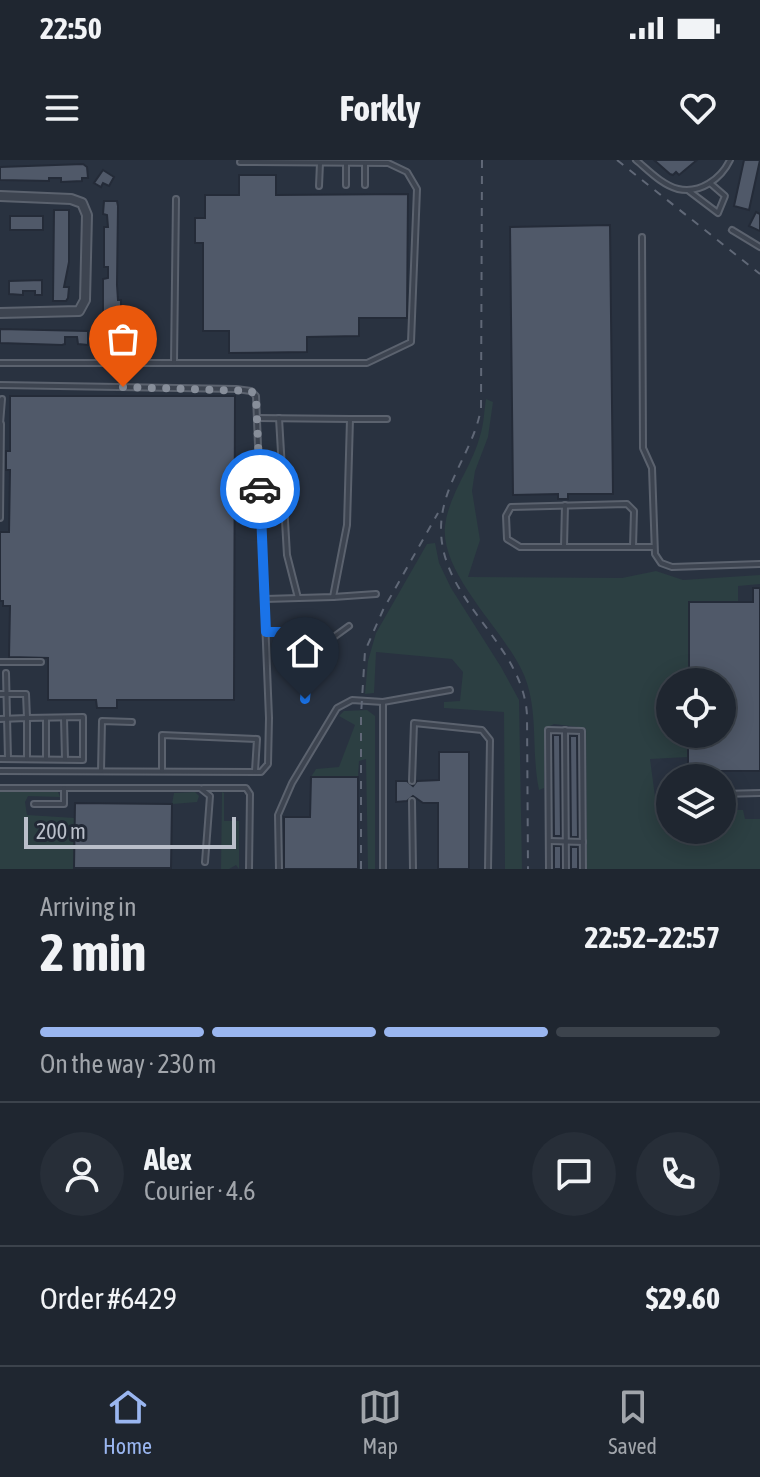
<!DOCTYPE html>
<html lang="en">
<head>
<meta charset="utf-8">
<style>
	body { margin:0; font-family:"Asap Condensed",sans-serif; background:#272e38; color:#f1f3f6; height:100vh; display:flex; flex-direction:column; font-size:30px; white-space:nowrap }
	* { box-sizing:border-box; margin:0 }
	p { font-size:26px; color:#a1a5ab }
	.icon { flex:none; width:44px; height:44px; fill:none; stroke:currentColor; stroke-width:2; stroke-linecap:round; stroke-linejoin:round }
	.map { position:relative; height:709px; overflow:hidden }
	.side { display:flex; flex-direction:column; background:#1f2630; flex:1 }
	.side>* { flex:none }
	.buttons { position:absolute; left:656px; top:508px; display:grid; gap:16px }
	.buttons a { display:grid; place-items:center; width:80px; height:80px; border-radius:50%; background:#1f2630; box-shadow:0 4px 20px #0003,0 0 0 2px #3c434c; font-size:40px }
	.scale { position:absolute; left:24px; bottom:20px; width:212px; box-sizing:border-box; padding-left:8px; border:4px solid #babfca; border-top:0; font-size:22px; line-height:28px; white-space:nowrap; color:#babfca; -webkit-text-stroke:6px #222936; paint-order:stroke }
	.pin { position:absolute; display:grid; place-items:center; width:68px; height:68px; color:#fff; margin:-82px -34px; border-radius:50% 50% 50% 0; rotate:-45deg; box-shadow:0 0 8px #0007 }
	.pin .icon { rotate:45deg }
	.courier { position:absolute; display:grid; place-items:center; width:80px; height:80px; margin:-40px; border:6px solid #1a73e8; border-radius:50%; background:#fff; color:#222; box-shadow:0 2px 10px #0007 }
	.head em { font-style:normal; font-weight:700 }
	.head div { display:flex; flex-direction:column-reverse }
	.head { display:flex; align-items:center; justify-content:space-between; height:136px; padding:0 40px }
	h1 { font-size:52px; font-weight:700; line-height:60px }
	.bar { display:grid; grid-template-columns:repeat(4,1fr); gap:12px 8px; align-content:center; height:96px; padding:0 40px }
	.bar i { height:10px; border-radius:6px; background:#3c434c }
	.bar .on { background:#9ab6f0 }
	.bar p { grid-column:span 4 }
	.line { display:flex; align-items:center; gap:20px; padding:0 40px; border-top:2px solid #3c434c }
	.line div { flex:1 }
	.round { display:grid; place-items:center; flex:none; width:84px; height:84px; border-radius:42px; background:#272e38 }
	.status { display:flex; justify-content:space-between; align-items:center; height:56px; padding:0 40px; background:#1f2630; direction:ltr }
	.status svg { height:22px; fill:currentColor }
	header { display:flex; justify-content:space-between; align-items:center; height:104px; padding:0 40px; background:#1f2630; font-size:36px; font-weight:700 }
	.dock { display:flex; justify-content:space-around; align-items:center; height:112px; border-top:2px solid #3c434c; background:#1f2630; font-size:22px; color:#a1a5ab }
	.dock a { display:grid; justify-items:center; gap:4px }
	.dock .on { color:#9ab6f0 }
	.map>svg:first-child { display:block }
	.green { fill:#2c3f42 }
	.building { fill:#505969; stroke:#242b38; stroke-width:2 }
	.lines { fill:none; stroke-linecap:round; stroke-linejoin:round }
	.lane-casing { stroke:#5b626e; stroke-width:8 }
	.street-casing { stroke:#5b626e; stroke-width:12 }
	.lane { stroke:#3d4450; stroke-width:4 }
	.street { stroke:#3d4450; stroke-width:8 }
	.rail { stroke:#606877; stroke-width:2; stroke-dasharray:8 8; stroke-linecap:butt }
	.done { stroke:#878e9a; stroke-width:8; stroke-dasharray:0 14.4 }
	.route { stroke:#1a73e8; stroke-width:10 }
</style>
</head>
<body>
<div class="status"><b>22:50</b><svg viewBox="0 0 49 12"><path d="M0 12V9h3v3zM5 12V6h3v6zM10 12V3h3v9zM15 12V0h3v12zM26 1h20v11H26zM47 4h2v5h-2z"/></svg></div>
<header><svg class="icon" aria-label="menu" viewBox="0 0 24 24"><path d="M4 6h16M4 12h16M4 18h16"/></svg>Forkly<svg class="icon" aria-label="heart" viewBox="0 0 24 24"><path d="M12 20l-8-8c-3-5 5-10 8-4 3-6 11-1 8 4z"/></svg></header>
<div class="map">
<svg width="760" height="709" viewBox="0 0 760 709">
	<rect width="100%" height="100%" fill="#293240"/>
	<!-- green -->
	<g class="green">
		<path d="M486 239 493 242 488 277 475 311 472 331 480 380 468 417 622 418 656 411 683 420 760 415V424L738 426V442H689V522H670V574H688V597L650 599 656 644 670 649V670H722V650H743L745 659H760V709H587L586 568 554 564 544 569V628L539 630C531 592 539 551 524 515 507 473 440 415 445 366 449 333 472 307 480 276 484 264 484 251 486 239Z"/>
		<path d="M435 383 439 403 451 428 501 507 519 540 522 709H505L504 552 444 548V542L460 541 463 512 452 499 376 492 374 533 365 534 368 501 376 473 427 384Z"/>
		<path d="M367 550 375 556V709H368L366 599 359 601 358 617H311L316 609 339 607 355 565 339 556 344 551Z"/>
		<path d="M0 632H58L60 637 28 636 25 642 27 655 75 658V708L171 709H0Z"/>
		<path d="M195 632 199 636 197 642 172 644 174 633Z"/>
		<path d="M222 632 224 633V661H239V709L236 705 229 709H221Z"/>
	</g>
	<!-- building -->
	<g class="building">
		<path d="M654 0H697L679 15 676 12 673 15 670 14Z"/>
		<path d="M744 0H760L749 50 734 46Z"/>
		<path d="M83 4 87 7 88 18H82V21L61 22V18H49V21L0 20V7Z"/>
		<path d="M103 10 114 17 109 26 103 23 101 27 94 23Z"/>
		<path d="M239 15H276V35L408 34 407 158H359V176L307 177V192L229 193V171H203V83H195V58H205V35H239Z"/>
		<path d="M104 41H117L118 46 117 125 118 140H121V148H117V152H103V119L108 118V107H104V67H108L107 55 103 54Z"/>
		<path d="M54 50H69V102L64 127H69L68 138 66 141H53Z"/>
		<path d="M756 52 760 54V71L749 66Z"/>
		<rect x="10" y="56" width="33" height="14"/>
		<path d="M610 65 613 334H568V339H558V334L513 335 510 67Z"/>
		<path d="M42 120V135H35V131H23V135L9 134V121Z"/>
		<path d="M102 157 112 166 110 169 113 172 111 184 93 167Z"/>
		<path d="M0 169 88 171V185L78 184 77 177H65V184L62 185 0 183Z"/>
		<path d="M10 236H235L234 540H117V548H97L96 540H48V498L9 497 10 446H3V441H0V372H9L10 310H6V291H10Z"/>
		<path d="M753 428H760V611H688V574H722V522H689V442H753Z"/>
		<path d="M553 575H560L561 676H554Z"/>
		<path d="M570 576H577L578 677H571Z"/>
		<path d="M439 592H469V709H438V643H423L413 636 407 641 396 642V621H407L413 626 417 621 439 620Z"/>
		<path d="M311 617H358V709H284V657H310Z"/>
		<path d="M75 643 172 644 171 708H74Z"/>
		<rect x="554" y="686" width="7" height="23"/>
		<rect x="571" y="687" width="7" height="22"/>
	</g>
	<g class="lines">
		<defs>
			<g id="lane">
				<path d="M636 0C648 10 662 25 678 29 700 34 721 19 730 0"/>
				<path d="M365 3V25"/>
				<path d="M346 25V3"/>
				<path d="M319 26 320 3"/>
				<path d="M689 31 718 53 725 36 710 23"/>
				<path d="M732 70 760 87"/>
				<path d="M642 77 643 288 652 308 655 394 661 403 672 407 760 404"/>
				<path d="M0 203H367L411 182 417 29 407 12 388 3 240 2"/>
				<path d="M174 203 176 39"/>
				<path d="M0 225 236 229 251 231 256 236 269 558 268 604 261 612 0 611"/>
				<path d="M257 258 350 259"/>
				<path d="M279 258 287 395 298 438"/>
				<path d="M0 264 2 239"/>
				<path d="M0 358 1 264"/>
				<path d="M564 387 565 345"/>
				<path d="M633 387 634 351 627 344 511 347 506 356 507 379 520 387H653"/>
				<path d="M333 437 376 434"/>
				<path d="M265 439 333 437 347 365 350 259H387"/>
				<path d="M266 472H289L309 495"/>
				<path d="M0 502H41"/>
				<path d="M6 513 8 599"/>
				<path d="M0 534H26L27 558 83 557V600L0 599"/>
				<path d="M305 539 309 495 349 466"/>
				<path d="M64 558 65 599"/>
				<path d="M0 559 27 558V599"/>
				<path d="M565 570 566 709"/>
				<path d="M46 599V558"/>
				<path d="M101 611 102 561 132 562"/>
				<path d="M162 611V575L257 579 255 611"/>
				<path d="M412 621 414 563 482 570 490 580 488 709"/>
				<path d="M0 628H200L210 636 205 702"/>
				<path d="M203 628H246L250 634 249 709"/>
				<path d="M660 634H670"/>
				<path d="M722 634 760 633"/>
				<path d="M412 641 413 709"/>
				<path d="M34 644H64V628"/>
				<path d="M550 681 583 682"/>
				<path d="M279 709 278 655 292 623 337 548 352 540 383 542 450 530"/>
				<path d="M383 709V542"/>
				<path d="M549 709 548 570 582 571 583 709"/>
			</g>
			<path id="street" d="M0 36 71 39 82 43 87 55 85 140 79 151 0 153"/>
		</defs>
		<!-- lane casing -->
		<use href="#lane" class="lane-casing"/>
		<!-- street casing -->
		<use href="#street" class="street-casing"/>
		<!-- lane -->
		<use href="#lane" class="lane"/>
		<!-- street -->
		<use href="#street" class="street"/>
		<!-- rail -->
		<g class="rail">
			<path d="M482 0 481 248C474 291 441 324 441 369 441 442 523 483 527 555L528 709"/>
			<path d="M617 0 760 114"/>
			<path d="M361 709V555L365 491 383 450 438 353"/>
		</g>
	</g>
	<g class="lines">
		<!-- done -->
		<path class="done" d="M123 227 251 231 256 236 260 329"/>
		<!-- route -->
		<path class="route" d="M260 329 266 472H289L309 495 305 539"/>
	</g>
</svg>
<div class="buttons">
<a><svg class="icon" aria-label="locate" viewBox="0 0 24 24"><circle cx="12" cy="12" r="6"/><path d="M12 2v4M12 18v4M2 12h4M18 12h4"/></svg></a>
<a><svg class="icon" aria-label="layers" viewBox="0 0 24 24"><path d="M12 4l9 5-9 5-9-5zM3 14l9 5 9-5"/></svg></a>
</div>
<div class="scale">200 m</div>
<div class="pin" style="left:123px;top:227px;background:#ea580c"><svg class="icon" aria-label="bag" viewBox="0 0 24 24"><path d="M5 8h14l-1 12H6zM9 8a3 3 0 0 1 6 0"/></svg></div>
<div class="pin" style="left:305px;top:539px;background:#1f2937"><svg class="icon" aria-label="home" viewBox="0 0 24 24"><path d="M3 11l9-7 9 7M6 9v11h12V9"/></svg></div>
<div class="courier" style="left:260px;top:329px"><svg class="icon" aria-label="car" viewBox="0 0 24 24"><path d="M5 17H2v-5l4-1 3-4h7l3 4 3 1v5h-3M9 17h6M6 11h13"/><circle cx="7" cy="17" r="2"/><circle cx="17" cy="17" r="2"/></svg></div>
</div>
<section class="side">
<div class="head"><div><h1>2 min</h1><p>Arriving in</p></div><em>22:52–22:57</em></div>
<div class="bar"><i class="on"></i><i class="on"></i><i class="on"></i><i></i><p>On the way · 230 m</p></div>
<div class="line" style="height:144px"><a class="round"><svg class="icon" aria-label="person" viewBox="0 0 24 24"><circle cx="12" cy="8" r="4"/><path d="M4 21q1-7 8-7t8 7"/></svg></a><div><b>Alex</b><p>Courier · 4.6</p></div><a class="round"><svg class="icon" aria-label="chat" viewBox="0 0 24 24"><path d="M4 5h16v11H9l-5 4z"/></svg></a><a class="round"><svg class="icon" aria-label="phone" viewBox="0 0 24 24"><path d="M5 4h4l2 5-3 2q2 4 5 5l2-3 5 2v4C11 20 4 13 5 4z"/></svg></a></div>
<div class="line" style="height:104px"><div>Order #6429</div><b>$29.60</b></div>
</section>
<nav class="dock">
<a class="on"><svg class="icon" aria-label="home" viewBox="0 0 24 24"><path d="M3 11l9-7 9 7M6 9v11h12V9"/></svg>Home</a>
<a><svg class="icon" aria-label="map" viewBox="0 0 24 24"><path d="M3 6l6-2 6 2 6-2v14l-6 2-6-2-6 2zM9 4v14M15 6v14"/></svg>Map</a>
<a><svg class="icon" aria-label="saved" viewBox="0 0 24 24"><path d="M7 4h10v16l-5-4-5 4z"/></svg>Saved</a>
</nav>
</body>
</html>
